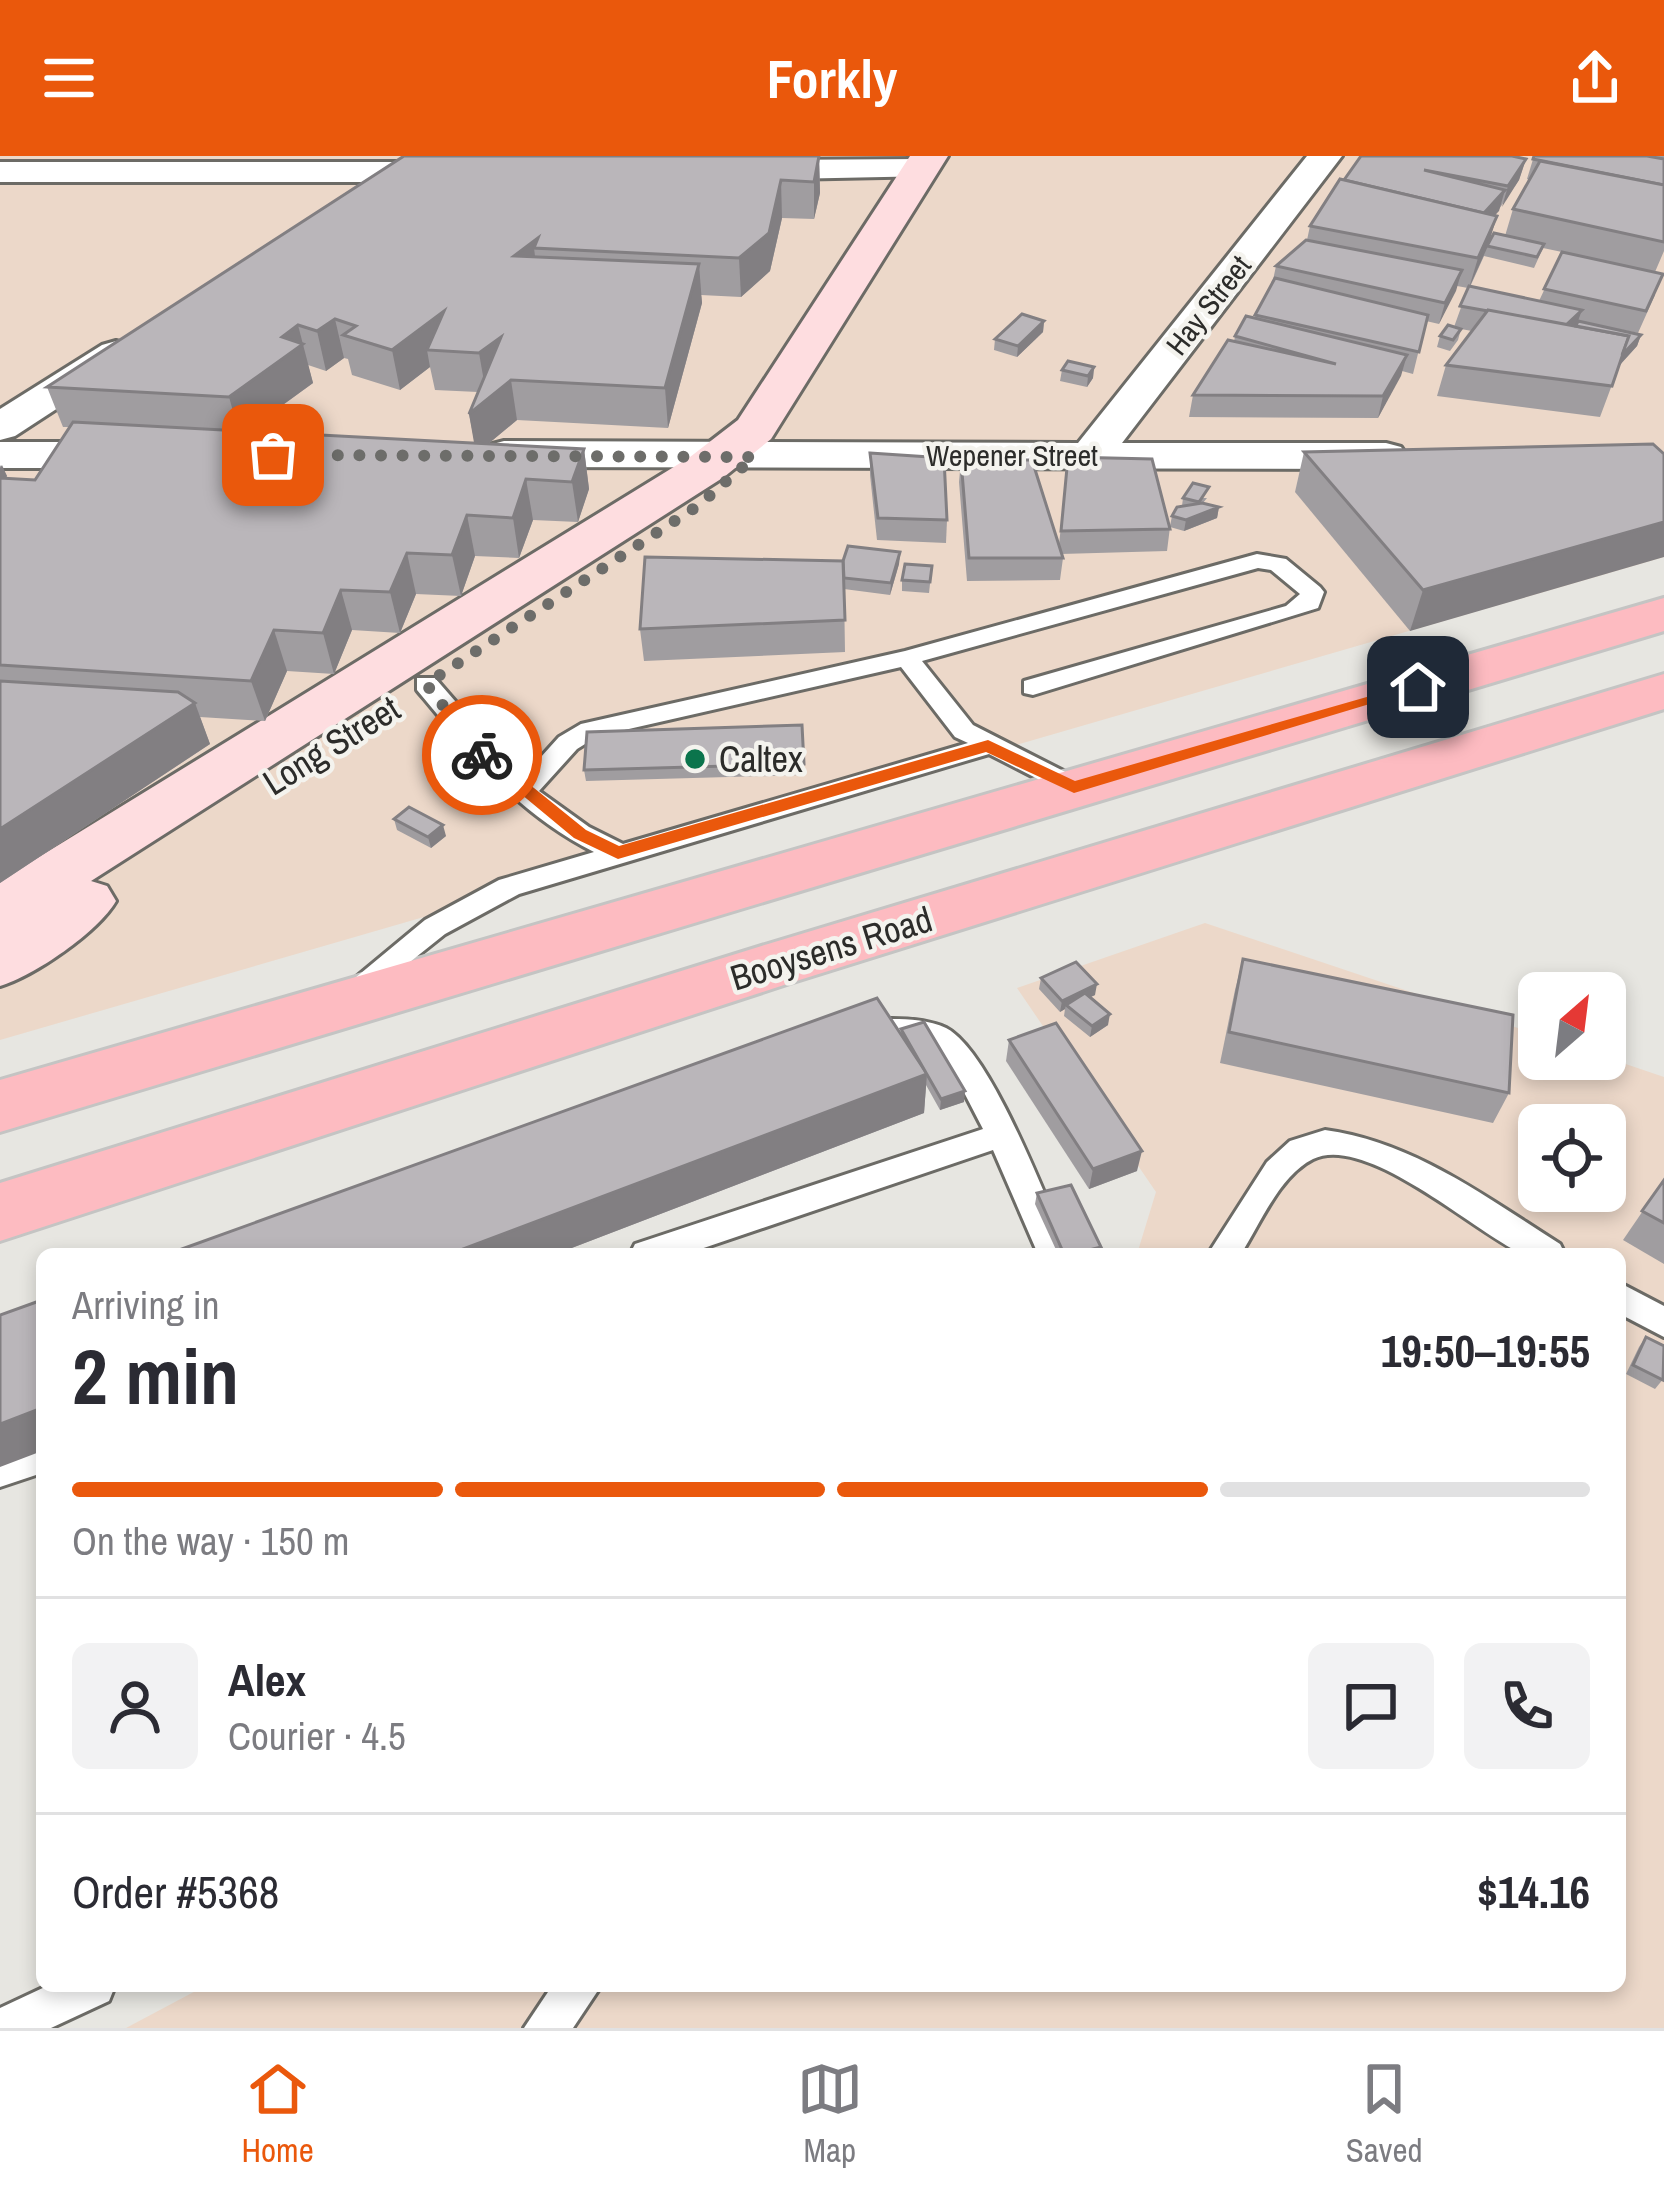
<!DOCTYPE html>
<html lang="en">
<head>
<meta charset="utf-8">
<style>
	body { margin:0; font-family:"Archivo Narrow",sans-serif; background:#f2f2f3; color:#2b2b33; height:100vh; display:flex; flex-direction:column; font-size:45px; white-space:nowrap }
	* { box-sizing:border-box; margin:0 }
	p { font-size:39px; color:#7c7c81 }
	.icon { flex:none; width:66px; height:66px; fill:none; stroke:currentColor; stroke-width:2; stroke-linecap:round; stroke-linejoin:round }
	.map { position:relative; flex:1; overflow:hidden }
	.side { position:absolute; left:36px; top:1092px; width:1590px; height:744px; display:flex; flex-direction:column; background:#fff; border-radius:18px; box-shadow:0 6px 18px #0003 }
	.side>* { flex:none }
	.needle { width:78px; rotate:28deg }
	.controls { position:absolute; left:1518px; top:816px; display:grid; gap:24px }
	.controls a { display:grid; place-items:center; width:108px; height:108px; border-radius:18px; background:#fff; box-shadow:0 6px 18px #0003; font-size:60px }
	.pin { position:absolute; display:grid; place-items:center; width:102px; height:102px; color:#fff; margin:-51px; border-radius:24px; box-shadow:0 6px 18px #0006 }
	.courier { position:absolute; display:grid; place-items:center; width:120px; height:120px; margin:-60px; border:9px solid #ea580c; border-radius:50%; background:#fff; color:#222; box-shadow:0 3px 15px #0007 }
	.head em { font-style:normal; font-weight:800 }
	.head div { display:flex; flex-direction:column-reverse }
	.head { display:flex; align-items:center; justify-content:space-between; height:204px; padding:0 36px }
	h1 { font-size:78px; font-weight:800; line-height:90px }
	.bar { display:grid; grid-template-columns:repeat(4,1fr); gap:18px 12px; align-content:center; height:144px; padding:0 36px }
	.bar i { height:15px; border-radius:9px; background:#e1e1e2 }
	.bar .on { background:#ea580c }
	.bar p { grid-column:span 4 }
	.line { display:flex; align-items:center; gap:30px; padding:0 36px; border-top:3px solid #e1e1e2 }
	.line div { flex:1 }
	.round { display:grid; place-items:center; flex:none; width:126px; height:126px; border-radius:18px; background:#f2f2f3 }
	header { display:flex; justify-content:space-between; align-items:center; height:156px; padding:0 36px; background:#ea580c; color:#fff; font-size:54px; font-weight:800 }
	.menu { display:flex; justify-content:space-around; align-items:center; height:168px; border-top:3px solid #e1e1e2; background:#fff; font-size:33px; color:#7c7c81 }
	.menu a { display:grid; justify-items:center; gap:6px }
	.menu .on { color:#ea580c }
	.map>svg:first-child { display:block }
	.industrial { fill:#ecd8c9; fill-rule:evenodd }
	.lines { fill:none; stroke-linecap:round; stroke-linejoin:round }
	.service-casing { stroke:#6c6b66; stroke-width:6 }
	.minor-casing { stroke:#6c6b66; stroke-width:6 }
	.secondary-casing { stroke:#6c6b66; stroke-width:6 }
	.primary-casing { stroke:#c4c4c3; stroke-width:6 }
	.service { fill:#fff; fill-rule:evenodd }
	.minor { fill:#fff; fill-rule:evenodd }
	.secondary { fill:#fedde0; fill-rule:evenodd }
	.primary { fill:#fdbbc1; fill-rule:evenodd }
	.wall { fill:#a09da0; fill-rule:evenodd }
	.shaded-wall { fill:#827f82 }
	.building { fill:#bab6ba; stroke:#827f82; stroke-width:3 }
	.route { fill:#ea580c }
	.done { stroke:#6d6d6a; stroke-width:12; stroke-dasharray:0 21.6 }
	.poi-dot { fill:#0b744c; stroke:#f4f3ee; stroke-width:4.5 }
	.labels { text-anchor:middle; dominant-baseline:central; stroke-width:9; stroke-linejoin:round; paint-order:stroke }
	.far-street-label { font-size:30px; fill:#2c2c2a; stroke:#f4f3ee }
	.street-label { font-size:36px; fill:#2c2c2a; stroke:#f4f3ee }
	.poi-label { font-size:36px; fill:#2c2c2a; stroke:#f4f3ee; text-anchor:start }
</style>
</head>
<body>
<header><svg class="icon" aria-label="menu" viewBox="0 0 24 24"><path d="M4 6h16M4 12h16M4 18h16"/></svg>Forkly<svg class="icon" aria-label="share" viewBox="0 0 24 24"><path d="M12 15V3M7 8l5-5 5 5M5 13v7h14v-7"/></svg></header>
<div class="map">
<svg width="1664" height="1872" viewBox="0 0 1664 1872">
	<rect width="100%" height="100%" fill="#e7e6e1"/>
	<!-- industrial -->
	<g class="industrial">
		<path d="M0 0H1664V401L0 884Z"/>
		<path d="M1205 767 1539 879V903L1605 901 1664 921V1872H126L205 1830H1620V1098H1137L1156 1036 1017 832ZM1539 969H1605V1035H1539Z"/>
	</g>
	<g class="lines">
		<defs>
			<g id="service">
				<path d="M1257 398 1286 403 1320 431 1324 436 1318 452 1033 539 1024 537V525L1286 450 1300 438 1271 414 1258 412 922 505 973 569 1083 625 1087 631 1083 637H1065L989 598 519 738 445 778 361 845H341L337 837 425 764 499 724 594 696C517 657 471 599 417 534V522H435L522 622 559 581 581 568 905 495ZM901 511 955 581 968 587 623 688 589 671 539 635 577 593 598 580Z"/>
				<path d="M892 863C910 863 929 864 946 872 991 895 1048 1048 1070 1098H1038L993 994 686 1098H630L635 1088 983 973 954 917 926 888C899 881 874 897 850 890L845 882 850 874Z"/>
				<path d="M1325 974C1414 986 1487 1042 1560 1088L1565 1098C1551 1098 1532 1101 1519 1096 1474 1075 1365 977 1313 1003 1280 1019 1260 1068 1241 1098H1208L1267 1006 1290 985Z"/>
				<path d="M1620 1127 1664 1150V1181L1620 1158Z"/>
				<path d="M42 1285V1317L0 1331V1299Z"/>
				<path d="M47 1830H115L109 1845 51 1872H0V1852Z"/>
				<path d="M552 1830H601L573 1872H524Z"/>
			</g>
			<g id="minor">
				<path d="M1307 0H1342L1122 287H1386L1401 291 1407 300 1401 309 1386 313 504 311 489 307 483 298 489 289 504 285 1078 287Z"/>
				<path d="M921 3 933 6 938 13 933 20 741 24 729 21 724 14 729 7 741 4Z"/>
				<path d="M0 6H459L471 9 476 16 471 23 459 26H0Z"/>
				<path d="M116 185 130 189 136 197 130 205 15 280 0 284V253L102 189Z"/>
				<path d="M0 286H132L147 290 153 299 147 308 132 312H0Z"/>
			</g>
			<path id="secondary" d="M910 0H948L771 283 724 321 91 725 107 730 116 745C98 776 34 820 0 830V725L690 301 738 264Z"/>
			<g id="primary">
				<path d="M1664 442V475L0 976V924Z"/>
				<path d="M1664 518V553L790 827 0 1085V1027L768 788Z"/>
			</g>
		</defs>
		<!-- service casing -->
		<use href="#service" class="service-casing"/>
		<!-- minor casing -->
		<use href="#minor" class="minor-casing"/>
		<!-- secondary casing -->
		<use href="#secondary" class="secondary-casing"/>
		<!-- primary casing -->
		<use href="#primary" class="primary-casing"/>
		<!-- service -->
		<use href="#service" class="service"/>
		<!-- minor -->
		<use href="#minor" class="minor"/>
		<!-- secondary -->
		<use href="#secondary" class="secondary"/>
		<!-- primary -->
		<use href="#primary" class="primary"/>
	</g>
	<!-- wall -->
	<g class="wall">
		<path d="M819 0 820 37 814 63 782 62 770 115 741 141 701 139 702 147 668 272 517 264 488 288 584 293 589 333 578 366 533 364 519 402 475 400 461 440 416 438 400 477 352 474 334 518 287 515 265 565 200 561 210 588 0 727V309L7 320 6 322 35 324 70 271H63L47 231ZM344 202 348 203 352 219 400 234 430 211 435 234 478 236 469 258 475 287 247 275 313 227 308 209 326 215Z"/>
		<path d="M1534 0H1664V95L1655 116V139L1638 177 1578 165 1641 179 1637 190 1619 210 1600 261 1437 240 1446 209 1472 175 1461 173 1458 184 1450 195 1437 191 1440 180 1454 171 1468 132 1457 130 1439 168 1426 165 1413 218 1402 215 1378 262 1189 261 1193 239 1234 186 1235 180 1254 162 1273 124 1276 110 1307 84 1310 70 1344 24 1526 3 1519 24 1495 59 1490 84 1505 80 1513 53 1530 24 1527 23ZM1543 92 1562 96 1539 145 1470 131 1484 100 1534 112Z"/>
		<path d="M1044 165 1043 176 1017 201 994 194 995 183Z"/>
		<path d="M1094 211 1093 222 1087 231 1060 225 1062 214Z"/>
		<path d="M1653 288 1410 475 1295 336 1304 296Z"/>
		<path d="M870 297 947 364 946 387 877 384 870 319Z"/>
		<path d="M1068 301 1170 370 1172 360 1182 350 1183 342H1207L1203 347 1219 351 1217 362 1184 375 1170 371 1167 395 1061 398 1063 402 1060 424 967 425 959 326 961 304 1059 389Z"/>
		<path d="M900 396 899 408 890 439 844 433 845 496 644 505 640 473 843 405Z"/>
		<path d="M932 410 929 437 902 435V424Z"/>
		<path d="M804 608V619L586 625 584 614Z"/>
		<path d="M394 663 446 680 431 692 397 674Z"/>
		<path d="M1243 803 1509 937 1493 967 1220 907 1235 834Z"/>
		<path d="M1041 822 1095 839 1090 841 1108 869 1090 881 1064 860 1065 853 1060 856 1039 833Z"/>
		<path d="M901 873 964 946 940 954 926 929 924 957 556 1098H168L901 879Z"/>
		<path d="M1009 884 1137 1015 1089 1033 1006 905Z"/>
		<path d="M1664 1024V1108L1623 1084Z"/>
		<path d="M1037 1037 1099 1098H1058L1035 1048Z"/>
		<path d="M1646 1181 1664 1222 1655 1233 1626 1218 1639 1191Z"/>
	</g>
	<!-- shaded-wall -->
	<g class="shaded-wall">
		<path d="M819 0 820 37 814 63V26Z"/>
		<path d="M1526 3 1519 24 1502 51 1508 30Z"/>
		<path d="M781 24 782 62 770 115 741 141 739 102Z"/>
		<path d="M1505 34 1499 55 1473 83 1479 62Z"/>
		<path d="M1497 60 1488 90 1469 132 1478 102Z"/>
		<path d="M538 82 534 92 538 124 514 100Z"/>
		<path d="M699 108 702 147 668 272 665 232Z"/>
		<path d="M1462 114 1456 135 1439 168 1445 147Z"/>
		<path d="M1582 154 1574 176 1564 171Z"/>
		<path d="M444 155 427 194 430 211 400 234 392 194Z"/>
		<path d="M335 163 344 202 326 215 317 175Z"/>
		<path d="M1044 165 1043 176 1017 201 1018 190Z"/>
		<path d="M298 169 313 227 240 280 229 241 282 181Z"/>
		<path d="M1641 179 1637 190 1617 212 1621 200Z"/>
		<path d="M501 181 486 237 479 197Z"/>
		<path d="M1407 199 1401 220 1378 262 1383 240Z"/>
		<path d="M1094 211 1093 222 1087 231 1088 220Z"/>
		<path d="M511 224 517 264 476 298 469 258Z"/>
		<path d="M584 293 589 333 578 366 572 326Z"/>
		<path d="M2 309 7 320 0 330V312Z"/>
		<path d="M526 323 533 364 519 402 513 362Z"/>
		<path d="M1219 351 1217 362 1184 375 1186 364Z"/>
		<path d="M467 359 475 400 461 440 452 399Z"/>
		<path d="M1664 366V401L1410 475 1423 434Z"/>
		<path d="M900 396 899 408 890 439 891 427Z"/>
		<path d="M407 397 416 438 400 477 390 436Z"/>
		<path d="M341 434 352 474 334 518 323 477Z"/>
		<path d="M274 474 287 515 265 565 251 525Z"/>
		<path d="M195 547 210 588 0 727V673Z"/>
		<path d="M443 669 446 680 431 692 428 681Z"/>
		<path d="M1097 828 1095 839 1068 852 1066 849 1065 853 1060 856 1062 845Z"/>
		<path d="M1110 858 1108 869 1090 881 1092 870Z"/>
		<path d="M927 918 924 957 556 1098H450Z"/>
		<path d="M965 935 964 946 940 954 941 943Z"/>
		<path d="M1142 995 1137 1015 1089 1033 1093 1013Z"/>
		<path d="M1101 1091 1099 1098H1074Z"/>
		<path d="M42 1252V1295L0 1311V1268Z"/>
	</g>
	<!-- building -->
	<g class="building">
		<path d="M404 0H819L814 26 781 24 769 77 739 102 534 92 538 82 514 100 699 108 665 232 511 224 469 258 501 181 479 197 427 194 444 155 392 194 343 179 356 170 335 163 317 175 298 169 282 181 303 188 229 241 47 231Z"/>
		<path d="M1361 0H1512L1526 3 1508 30 1424 14 1505 34 1484 57 1344 24Z"/>
		<path d="M1534 0H1647L1664 3V29L1533 3Z"/>
		<path d="M1540 5 1664 29V86L1513 53Z"/>
		<path d="M1340 23 1497 60 1478 102 1310 70Z"/>
		<path d="M1494 77 1544 88 1537 101 1487 90Z"/>
		<path d="M1306 84 1462 114 1445 147 1276 110Z"/>
		<path d="M1562 96 1663 118 1646 155 1544 133Z"/>
		<path d="M1275 122 1428 159 1419 196 1255 159Z"/>
		<path d="M1469 130 1582 154 1566 169 1460 150Z"/>
		<path d="M1488 154 1629 180 1612 230 1446 209Z"/>
		<path d="M1022 158 1044 165 1018 190 995 183Z"/>
		<path d="M1246 160 1407 199 1383 240 1193 239 1228 184 1336 208 1235 180Z"/>
		<path d="M1578 165 1641 179 1622 199 1629 180 1576 170Z"/>
		<path d="M1448 169 1461 173 1453 184 1440 180Z"/>
		<path d="M1068 205 1094 211 1088 220 1062 214Z"/>
		<path d="M73 266 584 293 572 326 526 323 513 362 467 359 452 399 407 397 390 436 341 434 323 477 274 474 251 525 0 509V322L35 324Z"/>
		<path d="M1653 288 1664 298V366L1423 434 1304 296Z"/>
		<path d="M870 297 944 302 947 364 878 362Z"/>
		<path d="M1068 301 1152 303 1170 373 1061 375Z"/>
		<path d="M961 304H1032L1063 402H969Z"/>
		<path d="M1193 327 1209 331 1199 346 1183 342Z"/>
		<path d="M1202 347 1219 351 1186 364 1172 360 1177 351Z"/>
		<path d="M848 390 900 396 891 427 844 422 843 405Z"/>
		<path d="M645 401 843 405 845 464 640 473Z"/>
		<path d="M905 408 932 410 930 426 902 424Z"/>
		<path d="M0 525 178 536 195 547 0 673Z"/>
		<path d="M802 569 804 608 584 614 587 576Z"/>
		<path d="M409 651 443 669 428 681 394 663Z"/>
		<path d="M1243 803 1513 859 1509 937 1229 876Z"/>
		<path d="M1076 806 1097 828 1062 845 1041 822Z"/>
		<path d="M1085 837 1110 858 1092 870 1066 849Z"/>
		<path d="M877 842 927 918 450 1098H168Z"/>
		<path d="M924 866 965 935 941 943 901 873Z"/>
		<path d="M1056 867 1142 995 1093 1013 1009 884Z"/>
		<path d="M1664 1024V1067L1642 1055Z"/>
		<path d="M1071 1029 1101 1091 1074 1098H1064L1037 1037Z"/>
		<path d="M42 1144V1252L0 1268V1159Z"/>
		<path d="M1646 1181 1664 1190 1663 1224 1633 1209Z"/>
	</g>
	<!-- route -->
	<path class="route" d="M1412 528 1426 531 1074 637 986 596 618 703 574 682 474 599 488 595 586 674 619 690 988 584 1075 625Z"/>
	<g class="lines">
		<!-- done -->
		<path class="done" d="M273 299 754 301 699 349 426 528 482 599"/>
	</g>
	<!-- markers -->
	<circle class="poi-dot" cx="695" cy="603" r="12"/>
	<g class="labels">
		<!-- far-street labels -->
		<g class="far-street-label">
			<text transform="translate(1208 149) rotate(-52)">Hay Street</text>
			<text x="1012" y="299">Wepener Street</text>
		</g>
		<!-- street labels -->
		<g class="street-label">
			<text transform="translate(331 589) rotate(-32)">Long Street</text>
			<text transform="translate(831 792) rotate(-17)">Booysens Road</text>
		</g>
		<!-- poi labels -->
		<g class="poi-label">
			<text x="719" y="603">Caltex</text>
		</g>
	</g>
</svg>
<div class="controls">
<a><svg class="needle" viewBox="-14 -14 28 28"><path d="M0-13l5 13h-10z" fill="#e53935"/><path d="M0 13l5-13h-10z" fill="#7c7c81"/></svg></a>
<a><svg class="icon" aria-label="locate" viewBox="0 0 24 24"><circle cx="12" cy="12" r="6"/><path d="M12 2v4M12 18v4M2 12h4M18 12h4"/></svg></a>
</div>
<div class="pin" style="left:273px;top:299px;background:#ea580c"><svg class="icon" aria-label="bag" viewBox="0 0 24 24"><path d="M5 8h14l-1 12H6zM9 8a3 3 0 0 1 6 0"/></svg></div>
<div class="pin" style="left:1418px;top:531px;background:#1f2937"><svg class="icon" aria-label="home" viewBox="0 0 24 24"><path d="M3 11l9-7 9 7M6 9v11h12V9"/></svg></div>
<div class="courier" style="left:482px;top:599px"><svg class="icon" aria-label="bike" viewBox="0 0 24 24"><circle cx="6" cy="16" r="4"/><circle cx="18" cy="16" r="4"/><path d="M6 16l4-8h5l3 8M10 8l3 8H6M13 5h3"/></svg></div>
<section class="side">
<div class="head"><div><h1>2 min</h1><p>Arriving in</p></div><em>19:50–19:55</em></div>
<div class="bar"><i class="on"></i><i class="on"></i><i class="on"></i><i></i><p>On the way · 150 m</p></div>
<div class="line" style="height:216px"><a class="round"><svg class="icon" aria-label="person" viewBox="0 0 24 24"><circle cx="12" cy="8" r="4"/><path d="M4 21q1-7 8-7t8 7"/></svg></a><div><b>Alex</b><p>Courier · 4.5</p></div><a class="round"><svg class="icon" aria-label="chat" viewBox="0 0 24 24"><path d="M4 5h16v11H9l-5 4z"/></svg></a><a class="round"><svg class="icon" aria-label="phone" viewBox="0 0 24 24"><path d="M5 4h4l2 5-3 2q2 4 5 5l2-3 5 2v4C11 20 4 13 5 4z"/></svg></a></div>
<div class="line" style="height:156px"><div>Order #5368</div><b>$14.16</b></div>
</section>
</div>
<nav class="menu">
<a class="on"><svg class="icon" aria-label="home" viewBox="0 0 24 24"><path d="M3 11l9-7 9 7M6 9v11h12V9"/></svg>Home</a>
<a><svg class="icon" aria-label="map" viewBox="0 0 24 24"><path d="M3 6l6-2 6 2 6-2v14l-6 2-6-2-6 2zM9 4v14M15 6v14"/></svg>Map</a>
<a><svg class="icon" aria-label="saved" viewBox="0 0 24 24"><path d="M7 4h10v16l-5-4-5 4z"/></svg>Saved</a>
</nav>
</body>
</html>
